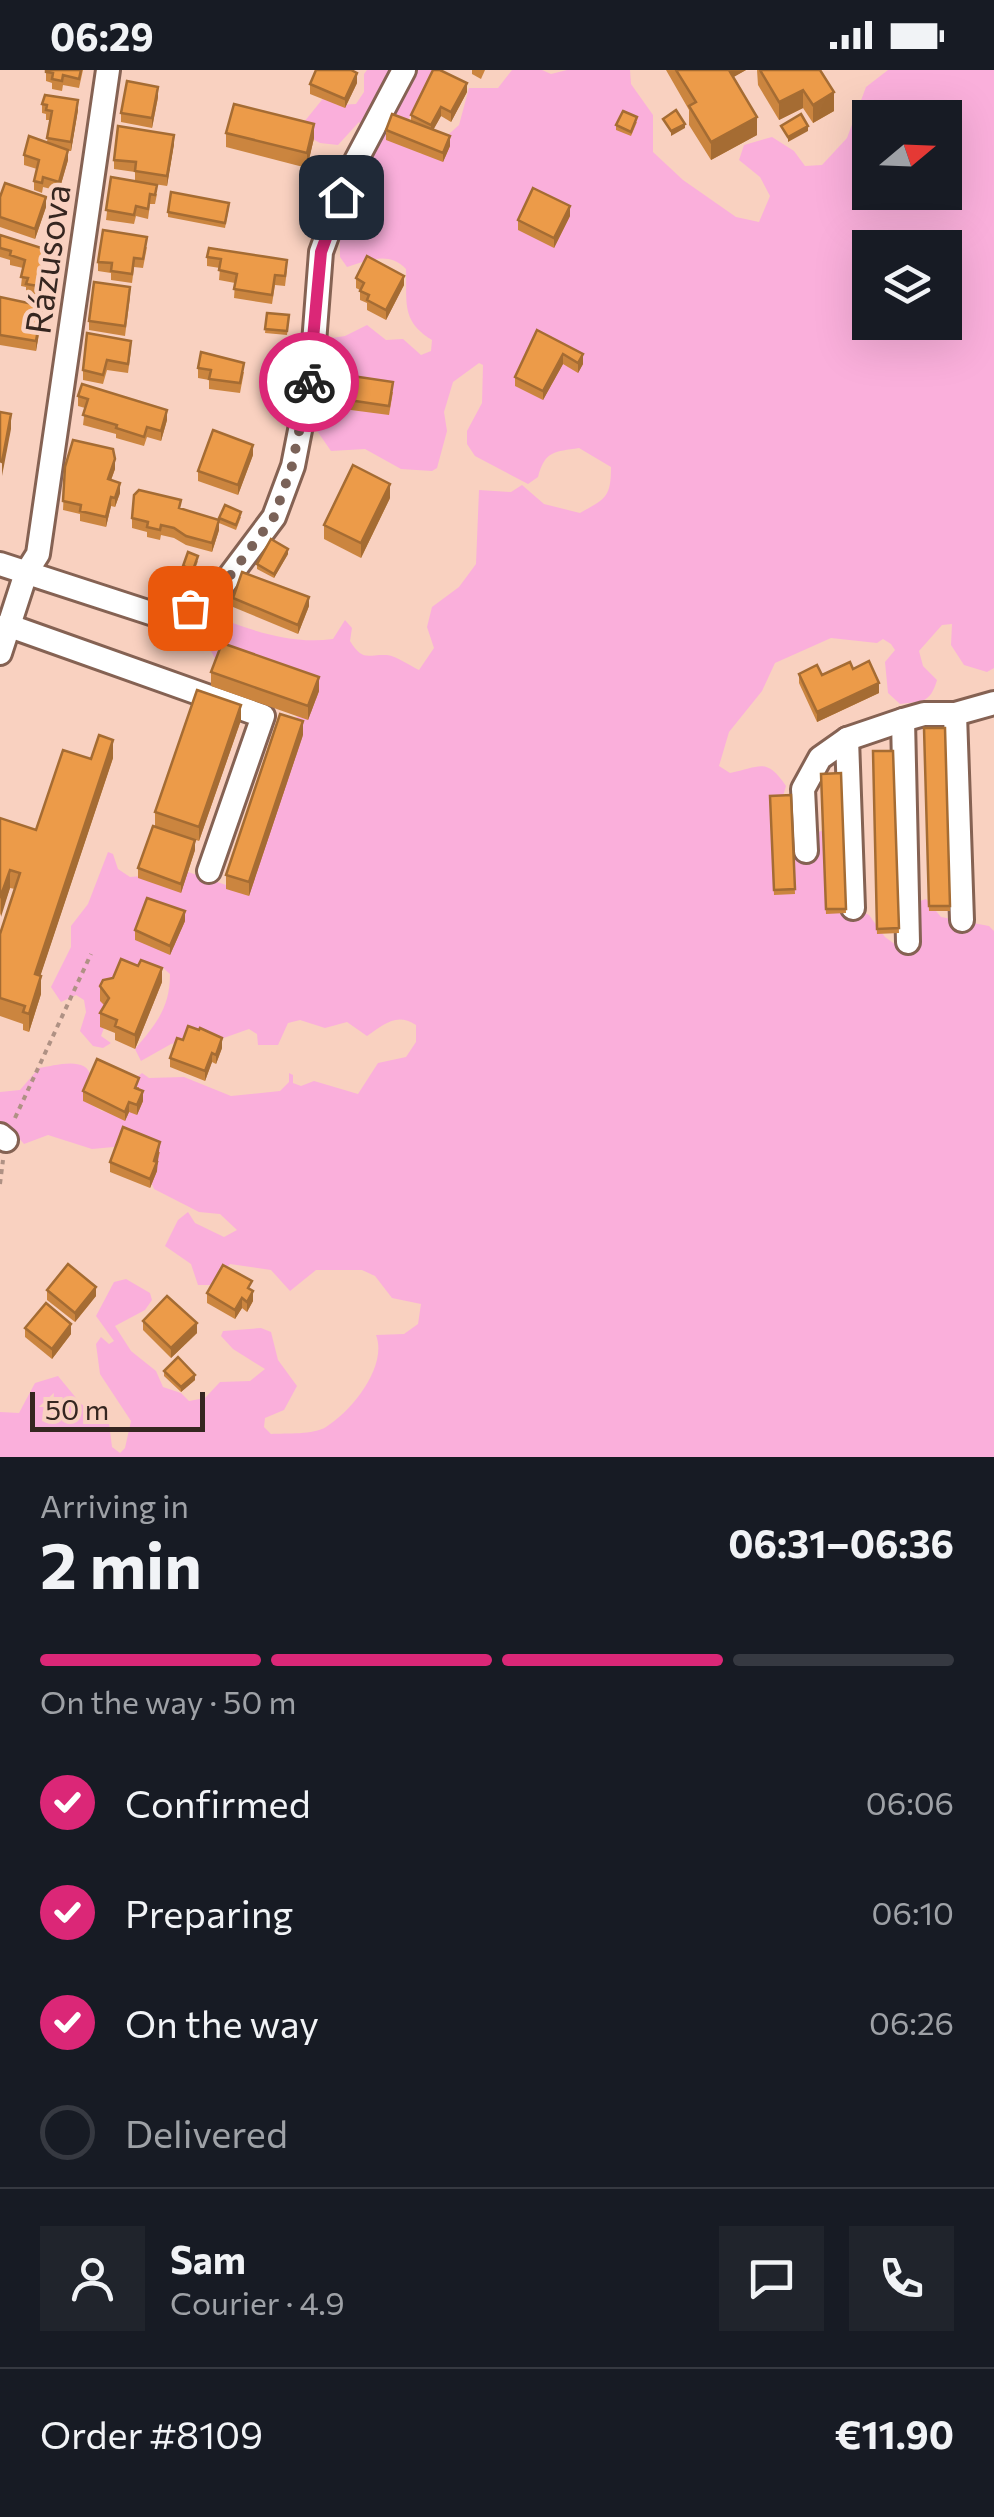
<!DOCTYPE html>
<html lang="en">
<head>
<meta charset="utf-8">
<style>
	body { margin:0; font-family:Commissioner,sans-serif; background:#20242c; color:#f1f3f6; height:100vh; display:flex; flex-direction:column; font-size:38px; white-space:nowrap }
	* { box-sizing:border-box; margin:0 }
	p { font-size:32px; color:#9ea1a6 }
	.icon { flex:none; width:55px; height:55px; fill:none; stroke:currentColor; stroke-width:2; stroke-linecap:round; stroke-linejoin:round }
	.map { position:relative; height:1387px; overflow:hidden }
	.sheet { display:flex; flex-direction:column; background:#171b24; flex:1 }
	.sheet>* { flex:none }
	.needle { width:65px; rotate:71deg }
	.buttons { position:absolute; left:852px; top:30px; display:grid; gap:20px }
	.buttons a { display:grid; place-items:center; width:110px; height:110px; border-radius:0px; background:#171b24; box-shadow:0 10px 40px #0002; font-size:50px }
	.scale { position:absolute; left:30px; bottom:25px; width:175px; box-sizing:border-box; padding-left:10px; border:5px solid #352620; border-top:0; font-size:28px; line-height:35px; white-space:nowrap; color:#352620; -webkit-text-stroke:8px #f9d1c0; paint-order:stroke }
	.pin { position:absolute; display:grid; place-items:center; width:85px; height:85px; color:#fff; margin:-42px; border-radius:20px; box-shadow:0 5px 15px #0006 }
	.courier { position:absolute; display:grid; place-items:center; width:100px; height:100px; margin:-50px; border:8px solid #db2777; border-radius:50%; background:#fff; color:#222; box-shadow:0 2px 12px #0007 }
	.head em { font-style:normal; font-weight:700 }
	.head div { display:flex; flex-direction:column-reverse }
	.head { display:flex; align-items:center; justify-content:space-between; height:170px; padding:0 40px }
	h1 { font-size:65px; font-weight:700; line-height:75px }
	.bar { display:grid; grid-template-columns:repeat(4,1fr); gap:15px 10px; align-content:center; height:120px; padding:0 40px }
	.bar i { height:12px; border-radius:8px; background:#363941 }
	.bar .active { background:#db2777 }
	.bar p { grid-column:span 4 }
	.line { display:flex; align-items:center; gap:25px; padding:0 40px; border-top:2px solid #363941 }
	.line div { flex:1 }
	.round { display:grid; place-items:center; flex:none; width:105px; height:105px; border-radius:0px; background:#20242c }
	ol { padding:0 40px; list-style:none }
	li { display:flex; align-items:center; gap:30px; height:110px }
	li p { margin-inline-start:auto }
	li .icon { padding:10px; border-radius:50%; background:#db2777; color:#fff; stroke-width:4 }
	li:last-child { color:#9ea1a6 }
	li i { width:55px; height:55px; border:5px solid #363941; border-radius:50% }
	.status { display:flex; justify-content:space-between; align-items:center; height:70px; padding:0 50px; background:#171b24; direction:ltr }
	.status svg { height:28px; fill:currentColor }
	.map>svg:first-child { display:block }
	.green { fill:#faafdb; fill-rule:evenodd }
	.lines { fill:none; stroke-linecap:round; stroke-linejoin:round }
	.minor-casing { stroke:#856253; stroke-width:28 }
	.path { stroke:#af9184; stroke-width:4; stroke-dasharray:5 5; stroke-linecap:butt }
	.minor { stroke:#fff; stroke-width:22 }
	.wall { fill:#cb853f }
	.shaded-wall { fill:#a56c33 }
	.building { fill:#ec9b49; stroke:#a56c33; stroke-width:2.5 }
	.done { stroke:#7a6258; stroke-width:10; stroke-dasharray:0 18 }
	.route { stroke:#db2777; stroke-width:12 }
	.labels { text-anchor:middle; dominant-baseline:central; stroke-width:9; stroke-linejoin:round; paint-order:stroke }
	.street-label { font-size:35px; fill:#352620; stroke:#f9d1c0 }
</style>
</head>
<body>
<div class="status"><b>06:29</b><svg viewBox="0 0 49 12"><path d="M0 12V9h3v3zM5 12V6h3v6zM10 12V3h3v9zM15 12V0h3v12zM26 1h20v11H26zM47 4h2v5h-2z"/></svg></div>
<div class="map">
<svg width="994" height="1387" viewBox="0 0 994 1387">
	<rect width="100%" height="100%" fill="#f9d1c0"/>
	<!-- green -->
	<path class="green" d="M367 0H434L438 10 409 48 403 72 421 84 429 82 459 55 469 18H498L512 0H542L551 4 567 0H630L631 14 653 45V82L683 110 736 147 759 152 770 126 760 107 739 90 744 75 772 67 794 81 805 96 822 95 847 68 866 17 888 0H994V598L987 602 964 595 951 575 952 554 942 555 919 581 923 596 937 610C930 634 922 631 900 634L888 623 885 592 895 580 891 574 883 569 877 573 831 568 775 593 762 621 729 662 719 696 730 703C761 697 766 687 786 716L775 753 793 771 824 760 832 827 869 845 885 867 900 878 917 832 926 829 941 847 989 856 994 861V1387H0V1342L19 1343 35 1313 58 1306 81 1334 109 1353 112 1377 120 1383 125 1378 131 1351 100 1304 96 1274 101 1267 109 1274 114 1271 96 1246 114 1212 126 1209 150 1223 152 1230 145 1240 115 1256 131 1281 156 1301 163 1317 181 1323 189 1331 205 1328 220 1312 250 1311 265 1299 233 1279 221 1266 223 1261 261 1258 271 1262 278 1290 297 1316 284 1340 265 1348 264 1357 271 1364C287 1363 313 1365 326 1357 352 1341 388 1296 376 1265L404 1264 418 1254 421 1234 392 1228 375 1206 362 1200H316L290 1221 271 1200 230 1194 210 1215H198L191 1194 165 1176 178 1150 188 1142 195 1153 224 1167 237 1160 220 1144 199 1142 154 1119 135 1075 92 1079 48 1065 24 1074 10 1058 0 1054V1022L20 1020 39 998C54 996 87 985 91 1007 93 1014 90 1026 89 1033L102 1041 125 1044 135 1009 142 1003 149 1008 184 1007 231 1026 280 1021 289 1012V1003L293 1005V1013L301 1016 314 1011 358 1024 378 993 406 987 416 972V955C396 942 384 955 367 966L347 952 325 958 300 950 288 953 278 975H258L257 964 249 959 218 970 195 968 171 974 141 991 135 979C156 954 170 938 170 904L162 897 134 902 119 917 101 966 111 973 103 978 93 976 80 961 86 942 84 930 76 925 61 932 51 917 71 877V856L88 834 108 782 113 784 118 799 130 807 188 802 226 815 291 680 300 627 216 590 208 576V560L228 551C261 564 297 574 333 569L345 550 352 558 350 571C363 592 367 584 387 585 397 586 410 596 419 600L434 578 427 557 432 537 459 517 476 494 479 420 511 422 522 415 544 434 580 443C605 429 611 428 611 397L579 378C555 382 545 380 538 407L528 414 475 386 467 374V361L482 333 483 295 479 293 453 312 444 342 447 361 437 398 432 401 401 399 365 379 331 381 315 358 322 338 364 341 357 317 324 325 325 269 345 266 367 255 386 270 403 269 421 285 431 281 432 270C401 251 407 233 406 199 389 181 369 190 347 197L340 187V151L364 117 365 95 373 71 359 52 338 75 320 73 302 63 300 57 325 26 337 35 356 34 364 22V4ZM870 48H945V122H870ZM870 178H945V252H870Z"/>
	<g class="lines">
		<defs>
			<g id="minor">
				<path d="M0 494 166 548 214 527 274 447 293 396 312 299 321 182 351 100 404 0"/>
				<path d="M7 555 263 646 209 801"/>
				<path d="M0 583 26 503 38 484 108 0"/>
				<path d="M955 644 962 850"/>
				<path d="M903 650 908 872"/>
				<path d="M847 669 853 838"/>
				<path d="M806 781 803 719 820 688 847 669 903 650 924 644H955L994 633"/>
				<path d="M0 1065 6 1070"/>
			</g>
		</defs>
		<!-- minor casing -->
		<use href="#minor" class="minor-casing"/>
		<!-- path -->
		<g class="path">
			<path d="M15 1048 91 884"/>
			<path d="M0 1114 3 1090"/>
		</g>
		<!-- minor -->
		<use href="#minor" class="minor"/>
	</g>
	<!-- wall -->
	<g class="wall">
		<path d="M46 0H83L79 18 63 15 62 21 52 19V13L46 11Z"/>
		<path d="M472 0H485L481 9 472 4Z"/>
		<path d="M666 0H746L733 7 757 65 711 90 689 55V40Z"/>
		<path d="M757 0H820L834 41 813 53 803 38 779 50 758 15Z"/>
		<path d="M357 13 345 38 310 24V14Z"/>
		<path d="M467 22 451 52 441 46 433 60 450 76 443 92 386 70V60L411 51V45Z"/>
		<path d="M158 27 152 58 121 52V43Z"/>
		<path d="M42 34 78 40 71 81H68V90L59 121 43 117 42 123 34 120V111L37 99 24 95V85L47 72 50 50H46V44L42 43Z"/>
		<path d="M637 52 631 66 616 60V55Z"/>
		<path d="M226 63 314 68 307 98 226 77Z"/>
		<path d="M174 74 167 116 135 111V102L114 99V90Z"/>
		<path d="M111 107 157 124 155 134H150L148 149 136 146 134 154 106 150Z"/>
		<path d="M0 127 46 137 35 169 0 157Z"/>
		<path d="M229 137 225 158 168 147V142Z"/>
		<path d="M570 146 554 178 518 160V150Z"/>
		<path d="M0 165 51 190 47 204 44 227 26 224V217L21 216 23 198 10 195V190L0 187Z"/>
		<path d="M147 177 143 198 134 197 132 213 111 210V203L98 201V192Z"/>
		<path d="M207 187 287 200 285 216 275 215 272 234 234 228 235 213 219 210 220 198 207 196Z"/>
		<path d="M356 208 404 215 386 250 367 240V233L360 230V220L356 218Z"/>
		<path d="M0 227 42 246 36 281 0 275Z"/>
		<path d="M130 227 125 266 89 260V251Z"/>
		<path d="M267 243 289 245 287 265 265 263Z"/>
		<path d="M537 260 583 294 578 303 563 294 543 330 515 316V307Z"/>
		<path d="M131 280 128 303 107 300 103 314 83 310V300Z"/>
		<path d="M198 298 244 302 240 323 209 319V310L198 308Z"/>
		<path d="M393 322 389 345 328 337V327Z"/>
		<path d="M78 326 167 350 161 371 147 367 144 376 116 368V364L83 355 85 338 78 336Z"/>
		<path d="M253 385 238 425 198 411V401Z"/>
		<path d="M65 397 115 399 111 410 120 423 115 437 111 436 106 457 80 451V444L63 440Z"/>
		<path d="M390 428 361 488 324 469V455Z"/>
		<path d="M181 439 219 450V448L241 447 236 460 219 453V460L212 482 186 475 174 468 161 465 160 470 147 467V462L132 458V448Z"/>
		<path d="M288 484 274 508 257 499V494Z"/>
		<path d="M198 491 193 505 183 501V496Z"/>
		<path d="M184 510 177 529 166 526V521Z"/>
		<path d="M233 528 309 536 298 564 233 537Z"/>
		<path d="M853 599 879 623 817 652 799 613V604L822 605Z"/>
		<path d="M211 602 319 621 308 650 211 616Z"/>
		<path d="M241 650 199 771 155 756V742Z"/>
		<path d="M924 658H945L950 841H929Z"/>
		<path d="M303 665 249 826 226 819V805Z"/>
		<path d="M873 681H893L899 863 877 864Z"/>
		<path d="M113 688 40 906 41 924 29 962 23 960V954L0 946V864L15 819 10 818 0 846V748L36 760 91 689Z"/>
		<path d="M841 703 846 843 826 844 821 704Z"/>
		<path d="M791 725 795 824 774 825 770 726Z"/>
		<path d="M195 780 181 823 138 808V798Z"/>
		<path d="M185 851 170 885 135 870V860Z"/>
		<path d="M162 912 135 979 115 970V963L100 957V943L104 935 100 931V916Z"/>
		<path d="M222 978 216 994 212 992 205 1011 170 997V988Z"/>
		<path d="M139 1017 138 1020 143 1031 137 1045 129 1042 125 1051 83 1031V1021Z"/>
		<path d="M160 1082 157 1092V1101L150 1118 110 1102V1092Z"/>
		<path d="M47 1220 96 1226 75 1252 47 1230Z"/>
		<path d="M252 1221 253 1231 247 1242 242 1238 235 1249 207 1233V1223Z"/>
		<path d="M143 1251 197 1263 171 1288 143 1260Z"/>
		<path d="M25 1258 71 1264 52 1289 25 1267Z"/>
		<path d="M164 1301 195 1310 181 1322 164 1306Z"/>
	</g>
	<!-- shaded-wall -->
	<g class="shaded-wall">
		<path d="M725 0H746L725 12Z"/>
		<path d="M357 3V13L345 38V29Z"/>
		<path d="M467 13V22L451 52V42Z"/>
		<path d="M158 17V27L152 58V48Z"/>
		<path d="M803 20V38L779 50V32Z"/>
		<path d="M834 22V41L813 53V35Z"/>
		<path d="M78 30V40L71 81V72Z"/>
		<path d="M441 37V46L431 64V55Z"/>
		<path d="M757 47V65L711 90V72Z"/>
		<path d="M314 54V68L307 98V83Z"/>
		<path d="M685 54V58L671 66V61Z"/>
		<path d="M808 56V61L788 72V67Z"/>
		<path d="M174 65V74L167 116V106Z"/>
		<path d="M450 66V76L443 92V83Z"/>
		<path d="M68 80V90L59 121V112Z"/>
		<path d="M46 127V137L35 169V159Z"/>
		<path d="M570 136V146L554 178V168Z"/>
		<path d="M51 181V190L47 204 44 227 46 201Z"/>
		<path d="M404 206V215L386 250V240Z"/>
		<path d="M42 236V246L36 281V271Z"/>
		<path d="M563 284V294L543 330V321Z"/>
		<path d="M583 284V294L578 303V293Z"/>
		<path d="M167 340V350L161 371V361Z"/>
		<path d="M11 344V359L2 406V392Z"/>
		<path d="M253 375V385L238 425V415Z"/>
		<path d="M115 389V399L108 418V409Z"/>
		<path d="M120 413V423L115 437V428Z"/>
		<path d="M390 414V428L361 488V473Z"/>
		<path d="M111 427V436L106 457V447Z"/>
		<path d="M219 450V460L212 482V473Z"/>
		<path d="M288 479V484L274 508V504Z"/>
		<path d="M309 527V536L298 564V555Z"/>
		<path d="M319 607V621L308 650V636Z"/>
		<path d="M879 613V623L817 652V642Z"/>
		<path d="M241 635V650L199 771V757Z"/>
		<path d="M303 651V665L249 826V812Z"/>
		<path d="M113 670V688L35 922V904Z"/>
		<path d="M195 770V780L181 823V814Z"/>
		<path d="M10 800V818L1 847V828Z"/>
		<path d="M185 841V851L170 885V876Z"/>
		<path d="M162 898V912L135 979V965Z"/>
		<path d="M41 906V924L29 962V944Z"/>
		<path d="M222 968V978L216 994V985Z"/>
		<path d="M212 983V992L205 1011V1001Z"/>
		<path d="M143 1021V1031L137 1045V1035Z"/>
		<path d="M129 1032V1042L125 1051V1042Z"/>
		<path d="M160 1072 157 1101 150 1118V1109Z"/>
		<path d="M96 1217V1226L75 1252V1243Z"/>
		<path d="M253 1221V1231L247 1242V1232Z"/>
		<path d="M242 1228V1238L235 1249V1240Z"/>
		<path d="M197 1253V1263L171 1288V1278Z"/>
		<path d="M71 1254V1264L52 1289V1279Z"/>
		<path d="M195 1305V1310L181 1322V1317Z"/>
	</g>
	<!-- building -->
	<g class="building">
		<path d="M46 0H81L79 9 63 5 62 11 52 9 53 3 46 2Z"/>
		<path d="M316 0H351L357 3 345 29 310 14Z"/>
		<path d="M433 0H440L467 13 451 42 441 37 431 55 411 45Z"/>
		<path d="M676 0H729L757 47 711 72 689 36 696 32Z"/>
		<path d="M760 0H820L834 22 813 35 803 20 779 32Z"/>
		<path d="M127 11 158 17 152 48 121 43Z"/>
		<path d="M45 25 78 30 71 72 47 68 52 41 46 40 47 35 42 34Z"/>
		<path d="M234 34 314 54 307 83 226 63Z"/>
		<path d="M676 40 685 54 671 61 663 49Z"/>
		<path d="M623 41 637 47 631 62 616 55Z"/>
		<path d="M392 44 450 66 443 83 386 60Z"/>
		<path d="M801 44 808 56 788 67 781 56Z"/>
		<path d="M118 56 174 65 167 106 135 101 136 92 114 90Z"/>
		<path d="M29 66 68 80 59 112 43 107 42 113 34 111 39 90 24 85Z"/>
		<path d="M111 107 157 115 155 125 150 124 148 139 136 136 134 145 106 140Z"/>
		<path d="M5 113 46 127 35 159 0 147V127Z"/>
		<path d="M533 118 570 136 554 168 518 150Z"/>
		<path d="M171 122 229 133 225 153 168 142Z"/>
		<path d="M103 160 147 167 143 189 134 188 132 204 111 201 112 193 98 192Z"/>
		<path d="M0 165 51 181 46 201H47L44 217 26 214 28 208 21 207 25 190 10 185 11 181 0 178Z"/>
		<path d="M209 178 287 190 285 206 275 205 272 225 234 219 237 204 219 200 221 189 207 187Z"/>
		<path d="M367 186 404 206 386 240 367 230 369 225 360 221 364 213 356 208Z"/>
		<path d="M94 212 130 217 125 256 89 251Z"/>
		<path d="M0 227 42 236 36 271 0 265Z"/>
		<path d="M267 243 289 245 287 261 265 259Z"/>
		<path d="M537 260 583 284 578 293 563 284 543 321 515 307Z"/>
		<path d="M87 263 131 271 128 294 107 290 103 305 83 300Z"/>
		<path d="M201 282 244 293 240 313 209 309 211 300 198 298Z"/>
		<path d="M332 303 393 312 389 336 328 327Z"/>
		<path d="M82 314 167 340 161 361 147 357 144 367 116 358 117 355 83 345 88 329 78 326Z"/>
		<path d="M0 342 11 344 2 392 0 391Z"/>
		<path d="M213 360 253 375 238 415 198 401Z"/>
		<path d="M73 370 113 379 115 389 108 409 120 413 115 428 111 427 106 447 80 441 81 435 63 431 65 397Z"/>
		<path d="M353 395 390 414 361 473 324 455Z"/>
		<path d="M139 420 181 430 179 438 219 450 212 473 186 466 174 458 161 455 160 460 147 457 148 452 132 448 134 425Z"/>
		<path d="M225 435 241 442 236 455 219 448Z"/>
		<path d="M271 469 288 479 274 504 257 494Z"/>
		<path d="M188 482 198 486 193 500 183 496Z"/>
		<path d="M171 501 184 505 177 524 166 521Z"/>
		<path d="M242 502 309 527 298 555 233 528Z"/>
		<path d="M222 573 319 607 308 636 211 602Z"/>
		<path d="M869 591 879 613 817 642 799 604 817 595 822 605 850 592 853 599Z"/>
		<path d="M197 620 241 635 199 757 155 742Z"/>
		<path d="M280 644 303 651 249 812 226 805Z"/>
		<path d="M924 658H945L950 836H929Z"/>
		<path d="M99 665 113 670 35 904 41 906 29 944 23 942 25 936 0 928V864L20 803 10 800 0 828V748L36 760 63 680 91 689Z"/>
		<path d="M873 681H893L899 858 877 859Z"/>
		<path d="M841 703 846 839H826L821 704Z"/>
		<path d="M791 725 795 819 774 820 770 726Z"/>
		<path d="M153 756 195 770 181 814 138 798Z"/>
		<path d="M147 828 185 841 170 876 135 860Z"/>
		<path d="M121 889 138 896 141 890 162 898 135 965 115 956 117 950 100 943 109 928 100 916 103 910 113 908Z"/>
		<path d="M188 956 199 960 200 958 222 968 216 985 212 983 205 1001 170 988 177 968 183 970Z"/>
		<path d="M97 989 139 1008 135 1018 143 1021 137 1035 129 1032 125 1042 83 1021Z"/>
		<path d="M123 1057 160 1072 154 1091 157 1092 150 1109 110 1092Z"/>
		<path d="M68 1194 96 1217 75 1243 47 1220Z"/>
		<path d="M223 1195 252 1211 248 1218 253 1221 247 1232 242 1228 235 1240 207 1223Z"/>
		<path d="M167 1226 197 1253 171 1278 143 1251Z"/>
		<path d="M46 1233 71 1254 52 1279 25 1258Z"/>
		<path d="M178 1287 195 1305 181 1317 164 1301Z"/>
	</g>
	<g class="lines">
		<!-- done -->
		<path class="done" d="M190 538 214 527 274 447 292 396 309 312"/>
		<!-- route -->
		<path class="route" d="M309 312 321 182 341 127"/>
	</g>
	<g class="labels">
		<!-- street labels -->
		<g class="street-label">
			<text transform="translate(46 189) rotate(-82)">Rázusova</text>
		</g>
	</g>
</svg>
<div class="buttons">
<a><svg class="needle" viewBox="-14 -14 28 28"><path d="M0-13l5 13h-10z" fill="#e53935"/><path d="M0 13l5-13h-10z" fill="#9ea1a6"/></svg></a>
<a><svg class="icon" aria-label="layers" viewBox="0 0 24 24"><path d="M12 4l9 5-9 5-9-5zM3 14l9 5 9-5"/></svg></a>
</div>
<div class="scale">50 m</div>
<div class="pin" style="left:190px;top:538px;background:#ea580c"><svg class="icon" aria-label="bag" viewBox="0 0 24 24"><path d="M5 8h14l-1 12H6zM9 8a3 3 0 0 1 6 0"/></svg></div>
<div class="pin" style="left:341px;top:127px;background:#1f2937"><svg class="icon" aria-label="home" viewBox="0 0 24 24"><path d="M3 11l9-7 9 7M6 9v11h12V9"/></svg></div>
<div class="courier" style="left:309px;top:312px"><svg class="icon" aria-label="bike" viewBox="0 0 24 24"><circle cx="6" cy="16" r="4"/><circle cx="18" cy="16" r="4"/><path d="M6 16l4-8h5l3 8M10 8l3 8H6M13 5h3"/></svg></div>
</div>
<section class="sheet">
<div class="head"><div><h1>2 min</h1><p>Arriving in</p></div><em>06:31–06:36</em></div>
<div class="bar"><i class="active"></i><i class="active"></i><i class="active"></i><i></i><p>On the way · 50 m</p></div>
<ol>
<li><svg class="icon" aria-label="check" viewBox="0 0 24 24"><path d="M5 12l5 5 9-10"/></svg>Confirmed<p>06:06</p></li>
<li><svg class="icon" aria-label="check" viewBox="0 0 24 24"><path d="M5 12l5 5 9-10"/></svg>Preparing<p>06:10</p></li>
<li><svg class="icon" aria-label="check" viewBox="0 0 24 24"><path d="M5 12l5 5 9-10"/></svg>On the way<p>06:26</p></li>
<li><i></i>Delivered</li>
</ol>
<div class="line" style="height:180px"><a class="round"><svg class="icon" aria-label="person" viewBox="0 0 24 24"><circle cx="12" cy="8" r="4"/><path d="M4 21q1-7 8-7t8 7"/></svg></a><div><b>Sam</b><p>Courier · 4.9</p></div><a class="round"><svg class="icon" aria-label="chat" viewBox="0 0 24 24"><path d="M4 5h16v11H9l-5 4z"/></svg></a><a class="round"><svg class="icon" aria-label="phone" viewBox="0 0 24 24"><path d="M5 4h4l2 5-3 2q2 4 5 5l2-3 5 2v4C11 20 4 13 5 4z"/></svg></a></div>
<div class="line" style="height:130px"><div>Order #8109</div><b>€11.90</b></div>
</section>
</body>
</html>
